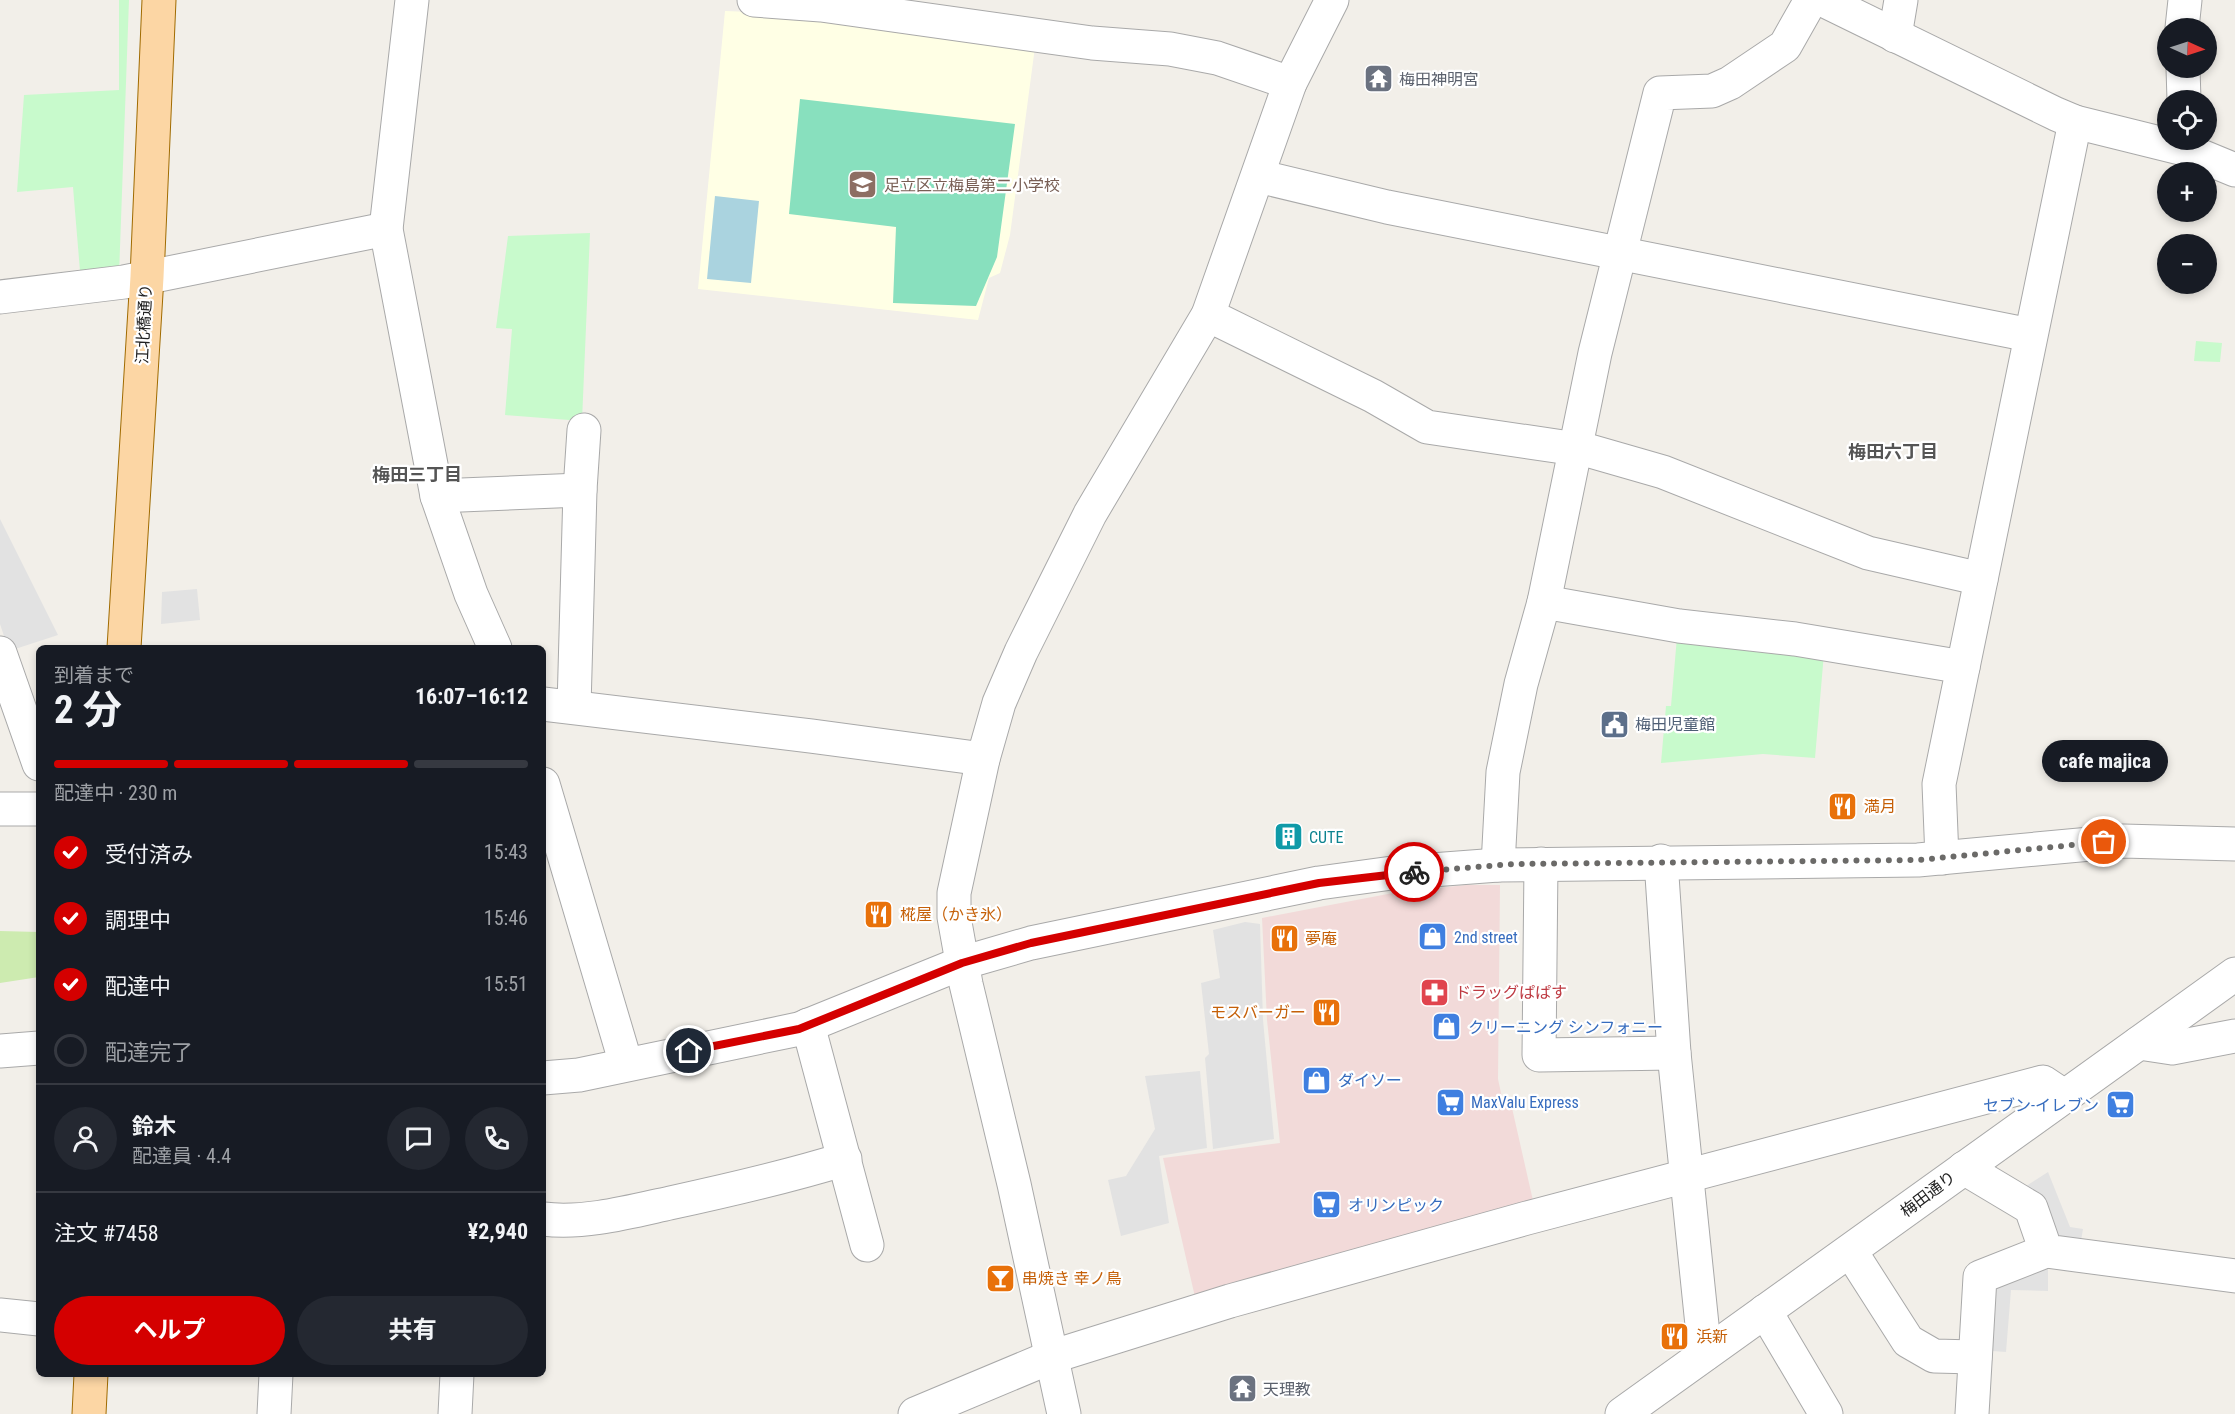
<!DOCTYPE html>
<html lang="ja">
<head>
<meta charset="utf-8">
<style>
	body { margin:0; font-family:"Roboto Condensed","Noto Sans JP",sans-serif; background:#242831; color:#f1f3f6; height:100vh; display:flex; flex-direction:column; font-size:22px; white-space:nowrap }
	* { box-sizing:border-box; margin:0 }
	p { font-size:20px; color:#9ea1a6 }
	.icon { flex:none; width:33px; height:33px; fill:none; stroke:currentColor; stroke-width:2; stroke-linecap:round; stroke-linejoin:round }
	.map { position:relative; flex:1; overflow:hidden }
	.sheet { position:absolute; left:36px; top:645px; width:510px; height:732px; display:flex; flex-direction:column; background:#171b24; border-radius:9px; box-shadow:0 3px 9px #0003 }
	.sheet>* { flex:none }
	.needle { width:39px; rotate:93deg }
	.tools { position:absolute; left:2157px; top:18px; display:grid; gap:12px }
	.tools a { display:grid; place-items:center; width:60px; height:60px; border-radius:50%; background:#171b24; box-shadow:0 3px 9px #0003; font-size:30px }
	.pin { position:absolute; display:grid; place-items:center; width:51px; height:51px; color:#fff; margin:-26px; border:3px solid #fff; border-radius:50%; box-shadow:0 2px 6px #0007 }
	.courier { position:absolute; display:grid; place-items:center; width:60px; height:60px; margin:-30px; border:4px solid #d40000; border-radius:50%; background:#fff; color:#222; box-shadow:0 2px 8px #0007 }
	.bubble { position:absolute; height:42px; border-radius:21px; background:#171b24; box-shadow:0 3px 9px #0003; font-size:20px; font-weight:700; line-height:42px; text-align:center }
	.summary em { font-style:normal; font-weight:700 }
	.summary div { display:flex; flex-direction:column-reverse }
	.summary { display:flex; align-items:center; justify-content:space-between; height:102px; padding:0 18px }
	h1 { font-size:39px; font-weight:700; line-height:45px }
	.bar { display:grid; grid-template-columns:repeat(4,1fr); gap:9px 6px; align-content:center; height:72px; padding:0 18px }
	.bar i { height:8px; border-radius:4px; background:#363941 }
	.bar .current { background:#d40000 }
	.bar p { grid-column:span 4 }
	.line { display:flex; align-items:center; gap:15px; padding:0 18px; border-top:2px solid #363941 }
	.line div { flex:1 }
	.round { display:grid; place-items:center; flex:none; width:63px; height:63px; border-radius:32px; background:#242831 }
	ol { padding:0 18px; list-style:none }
	li { display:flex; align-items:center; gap:18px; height:66px }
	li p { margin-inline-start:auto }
	li .icon { padding:6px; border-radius:50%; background:#d40000; color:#fff; stroke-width:4 }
	li:last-child { color:#9ea1a6 }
	li i { width:33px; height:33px; border:3px solid #363941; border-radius:50% }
	.primary-button { display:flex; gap:12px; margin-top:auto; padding:12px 18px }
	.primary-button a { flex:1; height:69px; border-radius:36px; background:#d40000; color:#fff; font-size:24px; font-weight:700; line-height:69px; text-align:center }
	.primary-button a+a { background:#242831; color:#f1f3f6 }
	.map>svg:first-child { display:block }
	.commercial { fill:#f2dad9 }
	.education { fill:#ffffe5 }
	.grass { fill:#cdebb0 }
	.park { fill:#c8facc }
	.pitch { fill:#88e0be }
	.parking { fill:#e2e2e2 }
	.water { fill:#aad3df }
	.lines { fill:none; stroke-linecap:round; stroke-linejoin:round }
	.minor-casing { stroke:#a9a9a9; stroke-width:35 }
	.major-casing { stroke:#a06b00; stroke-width:35 }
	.minor { stroke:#fff; stroke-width:33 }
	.major { stroke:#fcd6a4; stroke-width:33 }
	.done { stroke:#6b6a68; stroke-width:6; stroke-dasharray:0 10.8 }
	.route { stroke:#d40000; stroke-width:8 }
	.labels { text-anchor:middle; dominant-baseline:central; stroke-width:4.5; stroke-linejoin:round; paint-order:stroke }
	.worship-label { font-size:16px; fill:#5b616d; stroke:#fff; text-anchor:start }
	.education-label { font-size:16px; fill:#785e54; stroke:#fff; text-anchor:start }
	.street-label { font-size:16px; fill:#222; stroke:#fff }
	.service-label { font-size:16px; fill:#4e5e75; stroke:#fff; text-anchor:start }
	.food-label { font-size:16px; fill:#c56008; stroke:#fff; text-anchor:start }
	.culture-label { font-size:16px; fill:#0d838f; stroke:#fff; text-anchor:start }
	.shop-label { font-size:16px; fill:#366cbe; stroke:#fff; text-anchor:start }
	.health-label { font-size:16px; fill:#be3a42; stroke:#fff; text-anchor:start }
	.neighbourhood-label { font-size:18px; font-weight:bold; fill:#555; stroke:#fff }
</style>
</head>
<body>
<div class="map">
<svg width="2235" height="1414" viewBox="0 0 2235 1414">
	<rect width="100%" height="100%" fill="#f2efe9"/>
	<!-- commercial -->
	<path class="commercial" d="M1466 885H1500L1498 1079 1504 1107 1512 1108 1534 1205 1195 1297 1163 1158 1280 1143 1267 1020 1262 918 1393 893Z"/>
	<!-- education -->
	<path class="education" d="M725 11 798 14 1035 47 1010 235 1000 273 989 278 978 320 698 289Z"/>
	<!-- grass -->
	<path class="grass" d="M0 931 39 932V977L0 983Z"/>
	<!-- park -->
	<g class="park">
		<path d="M119 0H129L119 275 81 283 73 187 17 192 24 95 119 90Z"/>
		<path d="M590 233 582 421 505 415 512 329 496 328 508 236Z"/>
		<path d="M2196 341 2222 343 2220 362 2194 361Z"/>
		<path d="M1677 637 1824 653 1815 758 1763 754 1661 763 1666 706H1671Z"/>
	</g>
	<!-- pitch -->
	<path class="pitch" d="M800 99 1015 124 997 257 976 306 893 303 896 227 789 214Z"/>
	<!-- parking -->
	<g class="parking">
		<path d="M0 519 58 635 9 651 0 624Z"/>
		<path d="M197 589 200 620 161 624 162 592Z"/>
		<path d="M1245 922 1260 924 1263 1020 1274 1139 1213 1149 1205 1058 1209 1054 1201 983 1220 978 1213 930Z"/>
		<path d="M1200 1071 1207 1148 1159 1156 1169 1223 1121 1236 1108 1180 1126 1176 1155 1129 1145 1076Z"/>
		<path d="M2048 1172 2070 1227 2083 1229 2080 1247 2061 1244 2023 1188Z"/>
		<path d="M2048 1265V1291L2011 1290 2006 1352 1992 1351 1990 1291Z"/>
	</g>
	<!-- water -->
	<path class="water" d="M715 196 759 201 751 283 707 279Z"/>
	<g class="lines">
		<defs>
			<g id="minor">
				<path d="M412 0 386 229 437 496 471 594 495 648"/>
				<path d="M754 0 821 5 1092 43 1170 49 1217 58 1290 83"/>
				<path d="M1823 0 2056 114 2075 122 2184 149 2235 170"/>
				<path d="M2182 28 2185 0"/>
				<path d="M1895 36 1901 0"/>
				<path d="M2183 68 2184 100"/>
				<path d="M1258 176 1387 207 2030 335"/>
				<path d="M0 297 124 282 386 229"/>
				<path d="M1208 315 1373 396 1427 427 1590 451 1663 472 1868 553 1981 579"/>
				<path d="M437 496 580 490"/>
				<path d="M1544 602 1679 626 1795 639 1963 667"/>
				<path d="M0 653 39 764"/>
				<path d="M543 704 811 736 983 759"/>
				<path d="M574 707 580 490 584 430"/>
				<path d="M543 784 626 1064"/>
				<path d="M0 809H39"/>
				<path d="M1942 858 1939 784 2075 122"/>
				<path d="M1661 861 1674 1053 1705 1354"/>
				<path d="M1541 864 1539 1055 1674 1053"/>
				<path d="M1498 865 1503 772 1521 684 1544 602 1595 353 1660 93 1712 91 1730 83 1785 46 1811 0"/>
				<path d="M808 1025 867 1245"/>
				<path d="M2139 1043 2172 1048 2235 1036"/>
				<path d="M0 1051 39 1048"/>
				<path d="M543 1078 579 1075 799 1029 962 963 1031 943 1319 883 1392 873 1498 865 1918 860 2123 841 2235 844"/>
				<path d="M1964 1168 2031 1208 2046 1251 2235 1276"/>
				<path d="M543 1219C585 1224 629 1212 670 1203 730 1190 787 1177 845 1159"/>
				<path d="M1851 1252 1908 1341 1934 1356 1975 1357"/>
				<path d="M1765 1311 1826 1414"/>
				<path d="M0 1315 39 1319"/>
				<path d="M274 1414 276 1374"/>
				<path d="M455 1414 457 1374"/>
				<path d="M915 1414 1051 1357 1230 1301 1527 1218 2043 1082 2064 1096"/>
				<path d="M1064 1414 1014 1184 966 984 954 917V893L983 759 999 703 1021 652 1090 514 1208 315 1290 83 1332 0"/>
				<path d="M1622 1414 2235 974"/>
				<path d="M1972 1414 1980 1277 2046 1251"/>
			</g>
			<g id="major">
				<path d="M124 648 147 277 159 0"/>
				<path d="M89 1414 91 1374"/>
			</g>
		</defs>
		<!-- minor casing -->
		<use href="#minor" class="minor-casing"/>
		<!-- major casing -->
		<use href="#major" class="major-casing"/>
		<!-- minor -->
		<use href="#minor" class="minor"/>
		<!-- major -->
		<use href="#major" class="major"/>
	</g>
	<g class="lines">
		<!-- done -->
		<path class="done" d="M1414 872 1513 864 1918 860 2104 842"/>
		<!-- route -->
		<path class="route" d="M689 1051 799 1029 962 963 1031 943 1319 883 1414 872"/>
	</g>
	<!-- icons -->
	<defs>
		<symbol id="temple-square" viewBox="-11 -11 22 22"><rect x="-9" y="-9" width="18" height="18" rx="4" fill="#6b7280" stroke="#fff"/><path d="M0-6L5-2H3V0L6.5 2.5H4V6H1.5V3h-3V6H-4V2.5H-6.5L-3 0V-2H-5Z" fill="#fff"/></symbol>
		<symbol id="school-square" viewBox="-11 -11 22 22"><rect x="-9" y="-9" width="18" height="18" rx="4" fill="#8d6e63" stroke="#fff"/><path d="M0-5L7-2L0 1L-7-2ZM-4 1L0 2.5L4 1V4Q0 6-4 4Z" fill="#fff"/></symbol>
		<symbol id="civic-square" viewBox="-11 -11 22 22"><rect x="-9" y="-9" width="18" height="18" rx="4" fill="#5c6f8a" stroke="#fff"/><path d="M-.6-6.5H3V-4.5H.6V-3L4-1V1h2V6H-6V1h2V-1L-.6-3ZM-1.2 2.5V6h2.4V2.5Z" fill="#fff"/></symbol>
		<symbol id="restaurant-square" viewBox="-11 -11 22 22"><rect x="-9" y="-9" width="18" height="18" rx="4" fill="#e8710a" stroke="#fff"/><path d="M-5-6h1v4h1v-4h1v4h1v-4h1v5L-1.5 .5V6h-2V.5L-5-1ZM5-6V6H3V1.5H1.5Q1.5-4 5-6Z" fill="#fff"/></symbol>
		<symbol id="building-square" viewBox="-11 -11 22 22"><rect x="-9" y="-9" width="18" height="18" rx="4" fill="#0f9aa8" stroke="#fff"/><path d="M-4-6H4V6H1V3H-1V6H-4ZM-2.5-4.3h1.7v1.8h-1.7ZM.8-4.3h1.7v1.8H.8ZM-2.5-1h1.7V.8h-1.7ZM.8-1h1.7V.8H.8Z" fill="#fff"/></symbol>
		<symbol id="shop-square" viewBox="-11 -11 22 22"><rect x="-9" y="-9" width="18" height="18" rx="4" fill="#3f7fe0" stroke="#fff"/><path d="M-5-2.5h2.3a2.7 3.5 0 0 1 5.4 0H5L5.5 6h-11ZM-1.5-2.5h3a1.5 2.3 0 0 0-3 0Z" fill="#fff"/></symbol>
		<symbol id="pharmacy-square" viewBox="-11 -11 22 22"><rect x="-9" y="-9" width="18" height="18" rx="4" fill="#e0444e" stroke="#fff"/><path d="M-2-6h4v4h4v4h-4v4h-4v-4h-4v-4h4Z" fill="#fff"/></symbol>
		<symbol id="supermarket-square" viewBox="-11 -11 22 22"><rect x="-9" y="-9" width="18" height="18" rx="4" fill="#3f7fe0" stroke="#fff"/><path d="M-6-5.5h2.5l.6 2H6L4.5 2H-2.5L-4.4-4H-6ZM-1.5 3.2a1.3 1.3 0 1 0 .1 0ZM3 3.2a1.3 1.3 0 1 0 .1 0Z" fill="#fff"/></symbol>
		<symbol id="bar-square" viewBox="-11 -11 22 22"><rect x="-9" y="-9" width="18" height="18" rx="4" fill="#e8710a" stroke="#fff"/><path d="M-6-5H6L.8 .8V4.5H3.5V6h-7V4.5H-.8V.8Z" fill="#fff"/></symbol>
	</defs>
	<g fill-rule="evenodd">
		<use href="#temple-square" x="1362" y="62" width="33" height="33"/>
		<use href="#school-square" x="846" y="168" width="33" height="33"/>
		<use href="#civic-square" x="1598" y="708" width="33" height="33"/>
		<use href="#restaurant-square" x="1826" y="790" width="33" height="33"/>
		<use href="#building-square" x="1272" y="820" width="33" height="33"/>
		<use href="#restaurant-square" x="862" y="898" width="33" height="33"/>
		<use href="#shop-square" x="1416" y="920" width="33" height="33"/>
		<use href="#restaurant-square" x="1268" y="922" width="33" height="33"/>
		<use href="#pharmacy-square" x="1418" y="976" width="33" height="33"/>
		<use href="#restaurant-square" x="1310" y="996" width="33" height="33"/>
		<use href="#shop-square" x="1430" y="1010" width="33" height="33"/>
		<use href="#shop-square" x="1300" y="1064" width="33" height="33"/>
		<use href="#supermarket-square" x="1434" y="1086" width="33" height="33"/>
		<use href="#supermarket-square" x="2104" y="1088" width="33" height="33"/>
		<use href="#supermarket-square" x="1310" y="1188" width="33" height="33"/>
		<use href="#bar-square" x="984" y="1262" width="33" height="33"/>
		<use href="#restaurant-square" x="1658" y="1320" width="33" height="33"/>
		<use href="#temple-square" x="1226" y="1372" width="33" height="33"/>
	</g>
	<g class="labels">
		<!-- worship labels -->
		<g class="worship-label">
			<text x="1399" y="79">梅田神明宮</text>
			<text x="1263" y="1389">天理教</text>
		</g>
		<!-- education labels -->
		<g class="education-label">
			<text x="884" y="185">足立区立梅島第二小学校</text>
		</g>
		<!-- street labels -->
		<g class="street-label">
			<text transform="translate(144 324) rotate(-87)">江北橋通り</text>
			<text transform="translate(1928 1194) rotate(-37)">梅田通り</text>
		</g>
		<!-- service labels -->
		<g class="service-label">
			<text x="1635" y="724">梅田児童館</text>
		</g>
		<!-- food labels -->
		<g class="food-label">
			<text x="1864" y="806">満月</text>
			<text x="900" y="914">椛屋（かき氷）</text>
			<text x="1305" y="938">夢庵</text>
			<text x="1306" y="1012" text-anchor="end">モスバーガー</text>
			<text x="1022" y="1278">串焼き 幸ノ鳥</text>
			<text x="1696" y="1336">浜新</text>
		</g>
		<!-- culture labels -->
		<g class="culture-label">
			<text x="1309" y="837">CUTE</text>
		</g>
		<!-- shop labels -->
		<g class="shop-label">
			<text x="1454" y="937">2nd street</text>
			<text x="1468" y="1027">クリーニング シンフォニー</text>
			<text x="1338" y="1080">ダイソー</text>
			<text x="1471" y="1102">MaxValu Express</text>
			<text x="2099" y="1105" text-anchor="end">セブン-イレブン</text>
			<text x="1348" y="1205">オリンピック</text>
		</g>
		<!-- health labels -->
		<g class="health-label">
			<text x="1455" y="992">ドラッグぱぱす</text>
		</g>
		<!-- neighbourhood labels -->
		<g class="neighbourhood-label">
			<text x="1893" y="451">梅田六丁目</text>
			<text x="417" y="474">梅田三丁目</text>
		</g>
	</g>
</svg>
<div class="tools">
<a><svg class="needle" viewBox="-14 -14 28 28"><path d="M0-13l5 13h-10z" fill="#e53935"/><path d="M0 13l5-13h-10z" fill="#9ea1a6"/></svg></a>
<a><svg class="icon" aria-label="locate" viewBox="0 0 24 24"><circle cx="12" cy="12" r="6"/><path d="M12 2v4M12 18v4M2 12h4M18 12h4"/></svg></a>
<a>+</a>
<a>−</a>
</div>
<div class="pin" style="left:2104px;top:842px;background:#ea580c"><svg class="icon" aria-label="bag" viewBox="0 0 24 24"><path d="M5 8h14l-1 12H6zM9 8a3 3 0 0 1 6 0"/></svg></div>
<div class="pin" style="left:689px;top:1051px;background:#1f2937"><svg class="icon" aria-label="home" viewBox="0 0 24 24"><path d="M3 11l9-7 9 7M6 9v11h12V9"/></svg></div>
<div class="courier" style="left:1414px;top:872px"><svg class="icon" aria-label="bike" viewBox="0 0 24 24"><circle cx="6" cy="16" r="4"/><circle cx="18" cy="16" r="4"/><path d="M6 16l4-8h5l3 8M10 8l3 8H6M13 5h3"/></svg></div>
<div class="bubble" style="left:2042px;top:740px;width:126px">cafe majica</div>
<section class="sheet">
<div class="summary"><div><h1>2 分</h1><p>到着まで</p></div><em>16:07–16:12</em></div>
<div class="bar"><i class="current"></i><i class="current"></i><i class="current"></i><i></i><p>配達中 · 230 m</p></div>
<ol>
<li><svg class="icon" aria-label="check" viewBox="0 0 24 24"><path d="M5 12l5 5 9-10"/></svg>受付済み<p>15:43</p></li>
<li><svg class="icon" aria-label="check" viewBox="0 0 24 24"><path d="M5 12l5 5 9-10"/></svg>調理中<p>15:46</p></li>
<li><svg class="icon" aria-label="check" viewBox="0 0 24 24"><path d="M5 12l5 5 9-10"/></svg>配達中<p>15:51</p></li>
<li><i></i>配達完了</li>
</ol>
<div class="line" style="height:108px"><a class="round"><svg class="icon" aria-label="person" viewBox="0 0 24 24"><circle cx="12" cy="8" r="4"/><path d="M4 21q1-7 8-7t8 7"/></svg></a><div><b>鈴木</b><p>配達員 · 4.4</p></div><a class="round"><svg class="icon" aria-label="chat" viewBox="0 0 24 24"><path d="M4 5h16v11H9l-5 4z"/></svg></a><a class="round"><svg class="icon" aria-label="phone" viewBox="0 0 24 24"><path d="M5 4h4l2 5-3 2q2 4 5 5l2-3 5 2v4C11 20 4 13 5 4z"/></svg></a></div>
<div class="line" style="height:78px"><div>注文 #7458</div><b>¥2,940</b></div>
<div class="primary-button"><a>ヘルプ</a><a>共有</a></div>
</section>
</div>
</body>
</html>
